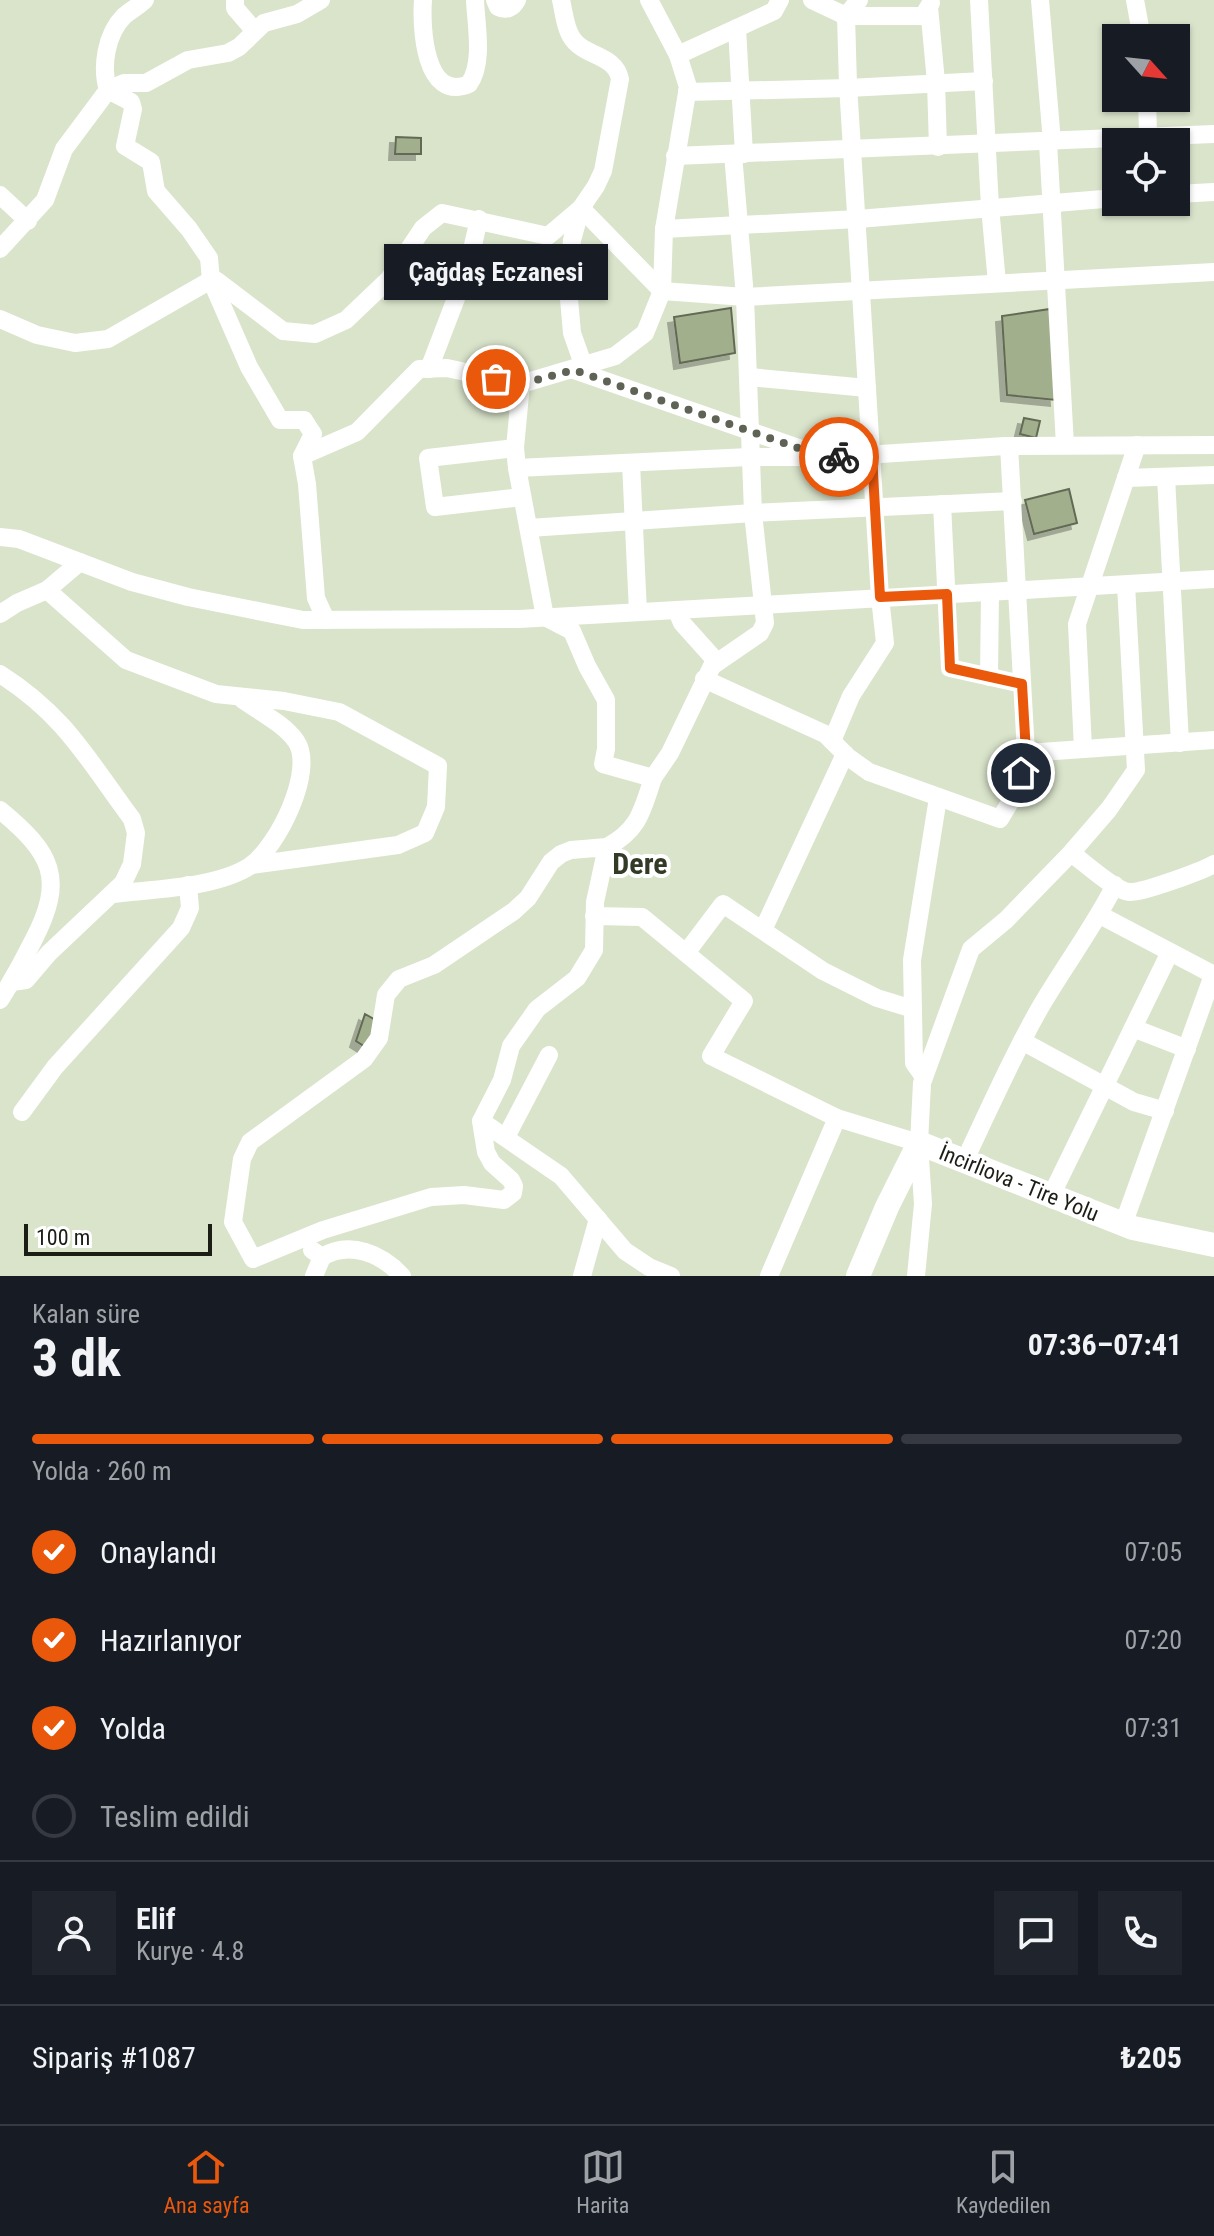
<!DOCTYPE html>
<html lang="tr">
<head>
<meta charset="utf-8">
<style>
	body { margin:0; font-family:"Roboto Condensed",sans-serif; background:#20242c; color:#f1f3f6; height:100vh; display:flex; flex-direction:column; font-size:30px; white-space:nowrap }
	* { box-sizing:border-box; margin:0 }
	p { font-size:26px; color:#9ea1a6 }
	.icon { flex:none; width:44px; height:44px; fill:none; stroke:currentColor; stroke-width:2; stroke-linecap:round; stroke-linejoin:round }
	.map { position:relative; height:1276px; overflow:hidden }
	.panel { display:flex; flex-direction:column; background:#171b24; flex:1 }
	.panel>* { flex:none }
	.needle { width:52px; rotate:117deg }
	.tools { position:absolute; left:1102px; top:24px; display:grid; gap:16px }
	.tools a { display:grid; place-items:center; width:88px; height:88px; border-radius:0px; background:#171b24; box-shadow:0 2px 6px #0004; font-size:40px }
	.scale { position:absolute; left:24px; bottom:20px; width:188px; box-sizing:border-box; padding-left:8px; border:4px solid #1b1e15; border-top:0; font-size:22px; line-height:28px; white-space:nowrap; color:#1b1e15; -webkit-text-stroke:6px #fff; paint-order:stroke }
	.pin { position:absolute; display:grid; place-items:center; width:68px; height:68px; color:#fff; margin:-34px; border:4px solid #fff; border-radius:50%; box-shadow:0 2px 8px #0007 }
	.courier { position:absolute; display:grid; place-items:center; width:80px; height:80px; margin:-40px; border:6px solid #ea580c; border-radius:50%; background:#fff; color:#222; box-shadow:0 2px 10px #0007 }
	.bubble { position:absolute; height:56px; border-radius:0px; background:#171b24; box-shadow:0 2px 6px #0004; font-size:26px; font-weight:700; line-height:56px; text-align:center }
	.headline em { font-style:normal; font-weight:700 }
	.headline div { display:flex; flex-direction:column-reverse }
	.headline { display:flex; align-items:center; justify-content:space-between; height:136px; padding:0 32px }
	h1 { font-size:52px; font-weight:700; line-height:60px }
	.bar { display:grid; grid-template-columns:repeat(4,1fr); gap:12px 8px; align-content:center; height:96px; padding:0 32px }
	.bar i { height:10px; border-radius:6px; background:#363941 }
	.bar .active { background:#ea580c }
	.bar p { grid-column:span 4 }
	.line { display:flex; align-items:center; gap:20px; padding:0 32px; border-top:2px solid #363941 }
	.line div { flex:1 }
	.round { display:grid; place-items:center; flex:none; width:84px; height:84px; border-radius:0px; background:#20242c }
	ol { padding:0 32px; list-style:none }
	li { display:flex; align-items:center; gap:24px; height:88px }
	li p { margin-inline-start:auto }
	li .icon { padding:8px; border-radius:50%; background:#ea580c; color:#fff; stroke-width:4 }
	li:last-child { color:#9ea1a6 }
	li i { width:44px; height:44px; border:4px solid #363941; border-radius:50% }
	.dock { display:flex; justify-content:space-around; align-items:center; height:112px; border-top:2px solid #363941; background:#171b24; font-size:22px; color:#9ea1a6 }
	.dock a { display:grid; justify-items:center; gap:4px }
	.dock .active { color:#ea580c }
	.map>svg:first-child { display:block }
	.building { fill:#a2af8d; stroke:#626b55; stroke-width:2; filter:url(#shadow) }
	.lines { fill:none; stroke-linecap:round; stroke-linejoin:round }
	.minor { stroke:#fff; stroke-width:18 }
	.major { stroke:#fff; stroke-width:24 }
	.done { stroke:#5e6355; stroke-width:8; stroke-dasharray:0 14.4 }
	.route { stroke:#ea580c; stroke-width:10 }
	.labels { text-anchor:middle; dominant-baseline:central; stroke-width:8; stroke-linejoin:round; paint-order:stroke }
	.street-label { font-size:22px; fill:#1b1e15; stroke:#fff }
	.district-label { font-size:30px; font-weight:bold; fill:#333b26; stroke:#fff }
</style>
</head>
<body>
<div class="map">
<svg width="1214" height="1276" viewBox="0 0 1214 1276">
	<defs>
		<filter id="shadow"><feDropShadow dx="-6" dy="6" stdDeviation="0" flood-color="#0004"/></filter>
	</defs>
	<rect width="100%" height="100%" fill="#dae4cb"/>
	<!-- building -->
	<g class="building">
		<path d="M396 137 421 138V154H395Z"/>
		<path d="M731 308 735 353 680 363 674 317Z"/>
		<path d="M1050 309 1056 400 1007 395 1002 316Z"/>
		<path d="M1024 418 1040 421 1036 438 1020 434Z"/>
		<path d="M1069 489 1077 523 1034 534 1025 500Z"/>
		<path d="M365 1014 379 1022 370 1050 356 1041Z"/>
	</g>
	<g class="lines">
		<!-- minor -->
		<g class="minor">
			<path d="M145 0C139 6 131 10 124 16 106 34 101 67 108 90L131 102 133 109 125 146 151 162 156 191 189 229 209 258 211 280 249 367 280 420H304L313 434 302 456 307 484 316 598 326 620"/>
			<path d="M235 0V8L254 30"/>
			<path d="M423 0C421 26 424 103 469 84 484 63 476 25 475 0"/>
			<path d="M495 0 498 7C506 11 513 8 517 0"/>
			<path d="M561 0C564 12 565 28 572 38 584 57 615 54 620 79L603 171 596 186 581 208 572 240 568 288 572 333 584 367"/>
			<path d="M812 0 846 16H923L931 3"/>
			<path d="M979 0 990 207 997 283"/>
			<path d="M1040 0 1052 142"/>
			<path d="M1135 0 1142 38"/>
			<path d="M929 7 936 82 938 147"/>
			<path d="M737 28 744 154"/>
			<path d="M678 55 774 11 780 0"/>
			<path d="M687 92 848 88 984 81"/>
			<path d="M1147 98 1148 135"/>
			<path d="M1048 142 1065 445"/>
			<path d="M675 156 1214 134"/>
			<path d="M1176 194 1214 192"/>
			<path d="M0 195 28 221"/>
			<path d="M664 229 858 219 1116 198"/>
			<path d="M0 249 45 200 64 149 108 90 124 83H146L188 60 228 53 239 47 264 23 297 14 321 0"/>
			<path d="M0 319 37 335 75 343 108 339 211 280 217 281 283 331 315 334 346 320 389 279 423 228 442 213 548 236 581 208 662 291 745 297 1214 272"/>
			<path d="M429 369 468 267 479 219"/>
			<path d="M574 370 810 452"/>
			<path d="M749 377 867 388"/>
			<path d="M521 384 515 448 517 468 545 617 572 631 587 666 606 700V749L603 764 653 778C642 811 639 830 607 847L595 902 594 950 577 978 537 1009 511 1046 502 1080 481 1121 486 1152 492 1163 511 1180 514 1186 513 1193 504 1200 464 1195 431 1197 323 1230 253 1259 233 1222 242 1159 250 1142 364 1059 379 1038 386 995 399 979 434 965 514 911 528 898 551 862 561 854 571 850 607 847"/>
			<path d="M515 448 428 458 435 507 522 497"/>
			<path d="M302 456 357 432 419 369 447 368 521 384 615 356 645 333 662 291 664 229 688 87 678 55 649 0"/>
			<path d="M631 463 638 612"/>
			<path d="M517 468 749 457H834L1005 446 1214 445"/>
			<path d="M1166 477 1180 743"/>
			<path d="M1126 478 1214 475"/>
			<path d="M942 504 950 668 1022 684"/>
			<path d="M529 528 753 513 1013 501"/>
			<path d="M0 537 19 539 132 582 188 597 303 620 519 619 1214 579"/>
			<path d="M47 590 126 660 216 694 284 701 339 712 438 766 436 807 425 833 398 845 252 865"/>
			<path d="M677 611 682 623 717 662"/>
			<path d="M0 614 17 603 47 590 80 562"/>
			<path d="M0 674C65 715 88 760 132 819L136 833 132 864 123 883 49 953 26 980 12 982"/>
			<path d="M989 677 990 593"/>
			<path d="M704 679 825 734 848 757 869 772 1000 819 1016 792 1026 753 1009 446"/>
			<path d="M832 741 851 696 885 643 880 597 848 85 846 16 859 0"/>
			<path d="M1083 749 1077 624 1137 445"/>
			<path d="M1026 753 1214 740"/>
			<path d="M653 778 670 753 712 666 760 633 765 623 753 513 745 297 733 154"/>
			<path d="M0 810C52 853 66 878 33 941 23 961 12 981 0 1000"/>
			<path d="M1071 853C1084 862 1115 891 1129 892 1142 893 1202 871 1214 864"/>
			<path d="M113 894C154 889 216 888 250 866 277 848 316 770 296 741 284 724 260 712 243 700"/>
			<path d="M1100 915 1214 975"/>
			<path d="M594 916 642 917 744 1001 711 1056 837 1118 919 1143"/>
			<path d="M763 930 845 754"/>
			<path d="M686 953 723 904 823 971 877 998 913 1009"/>
			<path d="M1133 1028 1187 1049"/>
			<path d="M1022 1041 1134 1102 1165 1111"/>
			<path d="M924 1077 914 1063 912 960 938 798"/>
			<path d="M22 1112 55 1067 181 928 190 908 188 885"/>
			<path d="M481 1121 561 1176 625 1251 649 1267 671 1276"/>
			<path d="M506 1137 549 1055"/>
			<path d="M964 1162C989 1110 1012 1056 1041 1006 1065 965 1093 928 1115 885"/>
			<path d="M1051 1196 1169 954"/>
			<path d="M1123 1225 1213 975"/>
			<path d="M312 1250 322 1257 314 1276"/>
			<path d="M322 1257C350 1240 382 1254 402 1276"/>
			<path d="M582 1276 598 1219"/>
			<path d="M769 1276 837 1118"/>
			<path d="M916 1276 923 1204 919 1143 922 1083 971 949 1006 920 1071 853 1109 809 1136 770 1126 585"/>
		</g>
		<!-- major -->
		<path class="major" d="M858 1276 887 1207 919 1143 1133 1228 1214 1245"/>
	</g>
	<g class="lines">
		<!-- done -->
		<path class="done" d="M496 379 521 384 574 370 824 457H839"/>
		<!-- route -->
		<path class="route" d="M839 457 872 455 880 597 947 594 950 668 1022 684 1026 753 1021 773"/>
	</g>
	<g class="labels">
		<!-- street labels -->
		<g class="street-label">
			<text transform="translate(1019 1183) rotate(22)">İncirliova - Tire Yolu</text>
		</g>
		<!-- district labels -->
		<g class="district-label">
			<text x="640" y="863">Dere</text>
		</g>
	</g>
</svg>
<div class="tools">
<a><svg class="needle" viewBox="-14 -14 28 28"><path d="M0-13l5 13h-10z" fill="#e53935"/><path d="M0 13l5-13h-10z" fill="#9ea1a6"/></svg></a>
<a><svg class="icon" aria-label="locate" viewBox="0 0 24 24"><circle cx="12" cy="12" r="6"/><path d="M12 2v4M12 18v4M2 12h4M18 12h4"/></svg></a>
</div>
<div class="scale">100 m</div>
<div class="pin" style="left:496px;top:379px;background:#ea580c"><svg class="icon" aria-label="bag" viewBox="0 0 24 24"><path d="M5 8h14l-1 12H6zM9 8a3 3 0 0 1 6 0"/></svg></div>
<div class="pin" style="left:1021px;top:773px;background:#1f2937"><svg class="icon" aria-label="home" viewBox="0 0 24 24"><path d="M3 11l9-7 9 7M6 9v11h12V9"/></svg></div>
<div class="courier" style="left:839px;top:457px"><svg class="icon" aria-label="bike" viewBox="0 0 24 24"><circle cx="6" cy="16" r="4"/><circle cx="18" cy="16" r="4"/><path d="M6 16l4-8h5l3 8M10 8l3 8H6M13 5h3"/></svg></div>
<div class="bubble" style="left:384px;top:244px;width:224px">Çağdaş Eczanesi</div>
</div>
<section class="panel">
<div class="headline"><div><h1>3 dk</h1><p>Kalan süre</p></div><em>07:36–07:41</em></div>
<div class="bar"><i class="active"></i><i class="active"></i><i class="active"></i><i></i><p>Yolda · 260 m</p></div>
<ol>
<li><svg class="icon" aria-label="check" viewBox="0 0 24 24"><path d="M5 12l5 5 9-10"/></svg>Onaylandı<p>07:05</p></li>
<li><svg class="icon" aria-label="check" viewBox="0 0 24 24"><path d="M5 12l5 5 9-10"/></svg>Hazırlanıyor<p>07:20</p></li>
<li><svg class="icon" aria-label="check" viewBox="0 0 24 24"><path d="M5 12l5 5 9-10"/></svg>Yolda<p>07:31</p></li>
<li><i></i>Teslim edildi</li>
</ol>
<div class="line" style="height:144px"><a class="round"><svg class="icon" aria-label="person" viewBox="0 0 24 24"><circle cx="12" cy="8" r="4"/><path d="M4 21q1-7 8-7t8 7"/></svg></a><div><b>Elif</b><p>Kurye · 4.8</p></div><a class="round"><svg class="icon" aria-label="chat" viewBox="0 0 24 24"><path d="M4 5h16v11H9l-5 4z"/></svg></a><a class="round"><svg class="icon" aria-label="phone" viewBox="0 0 24 24"><path d="M5 4h4l2 5-3 2q2 4 5 5l2-3 5 2v4C11 20 4 13 5 4z"/></svg></a></div>
<div class="line" style="height:104px"><div>Sipariş #1087</div><b>₺205</b></div>
</section>
<nav class="dock">
<a class="active"><svg class="icon" aria-label="home" viewBox="0 0 24 24"><path d="M3 11l9-7 9 7M6 9v11h12V9"/></svg>Ana sayfa</a>
<a><svg class="icon" aria-label="map" viewBox="0 0 24 24"><path d="M3 6l6-2 6 2 6-2v14l-6 2-6-2-6 2zM9 4v14M15 6v14"/></svg>Harita</a>
<a><svg class="icon" aria-label="saved" viewBox="0 0 24 24"><path d="M7 4h10v16l-5-4-5 4z"/></svg>Kaydedilen</a>
</nav>
</body>
</html>
